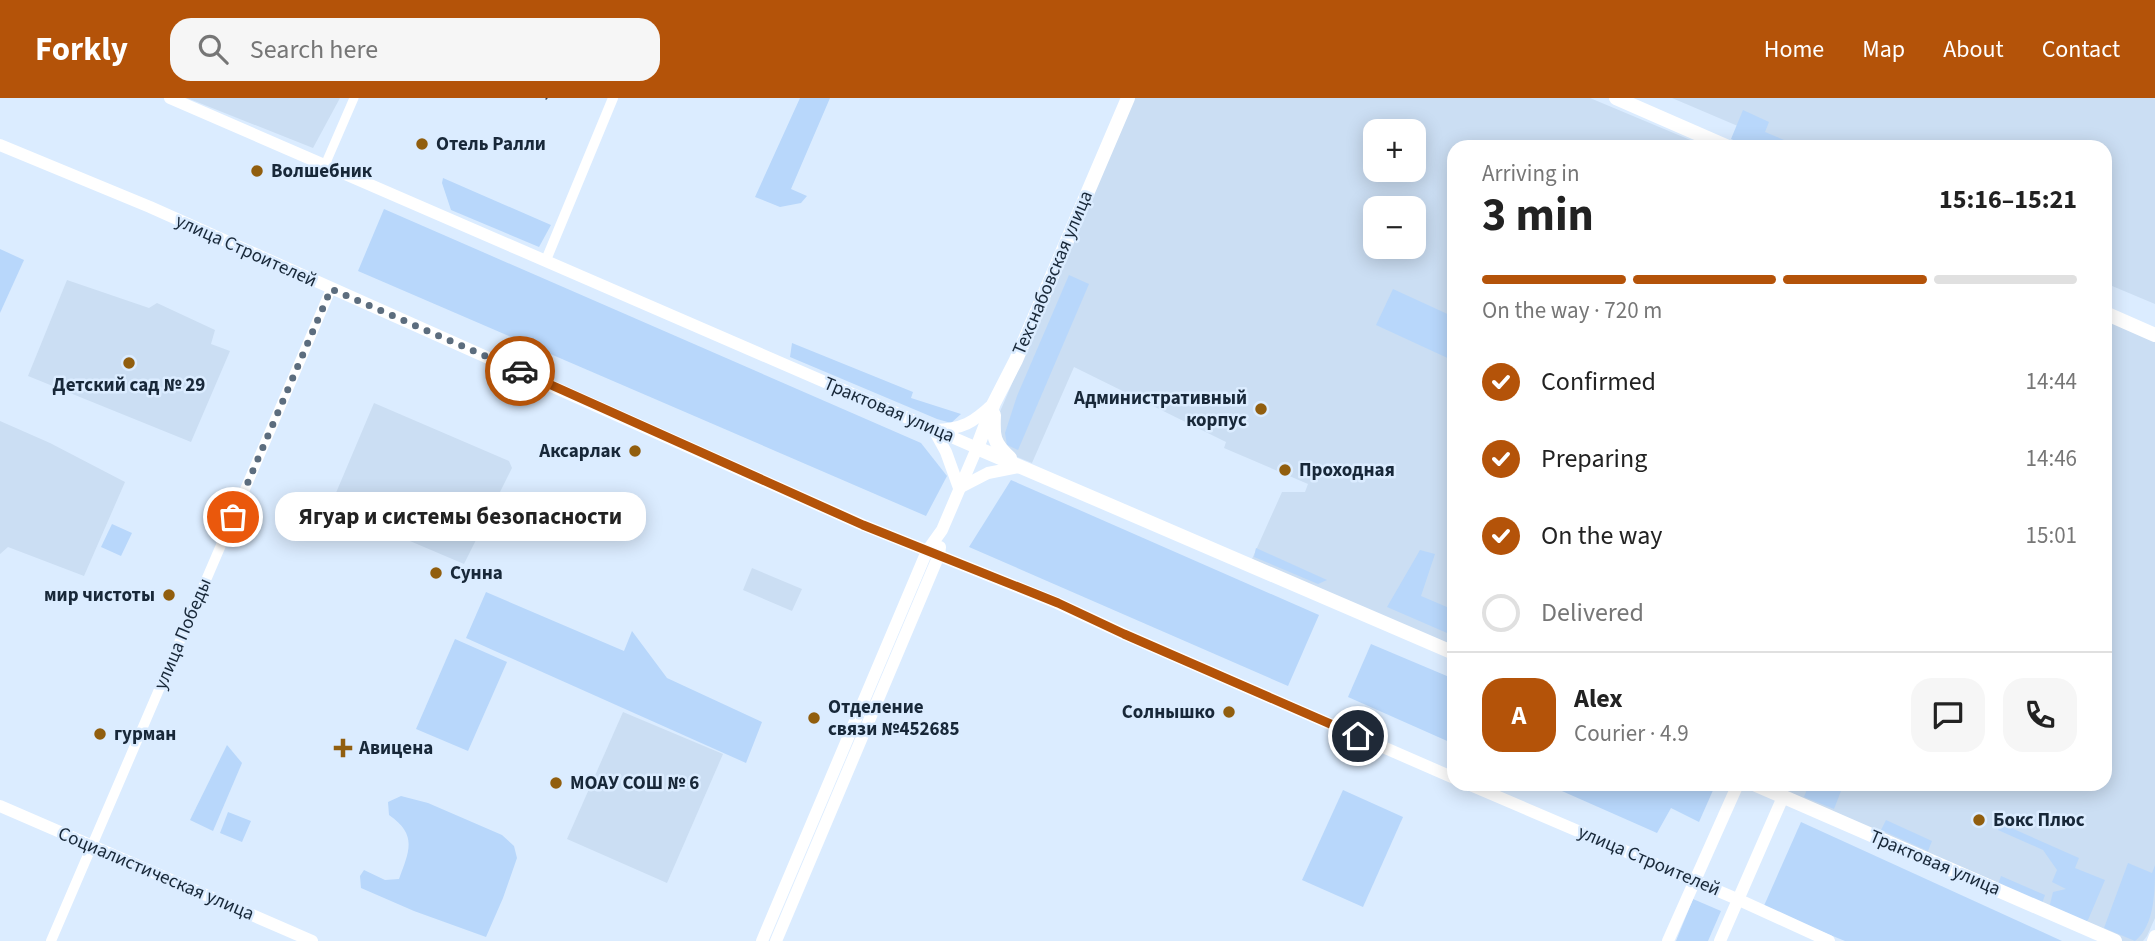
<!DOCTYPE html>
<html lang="en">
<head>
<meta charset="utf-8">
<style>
	body { margin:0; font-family:"Source Sans 3",sans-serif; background:#f6f6f6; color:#222; height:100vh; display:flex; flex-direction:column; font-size:26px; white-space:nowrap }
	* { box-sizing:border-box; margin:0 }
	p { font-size:23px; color:#767676 }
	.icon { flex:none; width:38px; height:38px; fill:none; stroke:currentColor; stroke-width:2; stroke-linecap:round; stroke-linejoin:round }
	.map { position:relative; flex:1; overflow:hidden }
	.panel { position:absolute; left:1447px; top:42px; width:665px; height:651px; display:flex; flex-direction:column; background:#fff; border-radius:21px; box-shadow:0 4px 18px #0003 }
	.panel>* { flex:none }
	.tools { position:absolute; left:1363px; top:21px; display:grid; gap:14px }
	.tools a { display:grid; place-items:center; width:63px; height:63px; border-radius:14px; background:#fff; box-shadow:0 4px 18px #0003; font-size:35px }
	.pin { position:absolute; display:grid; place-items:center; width:60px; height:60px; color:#fff; margin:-30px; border:4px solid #fff; border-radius:50%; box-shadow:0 2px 7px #0007 }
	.courier { position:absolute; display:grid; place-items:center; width:70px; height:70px; margin:-35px; border:5px solid #b45309; border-radius:50%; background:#fff; color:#222; box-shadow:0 2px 9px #0007 }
	.bubble { position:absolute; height:49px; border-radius:21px; background:#fff; box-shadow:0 4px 18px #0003; font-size:23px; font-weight:700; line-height:49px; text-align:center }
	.headline em { font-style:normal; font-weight:700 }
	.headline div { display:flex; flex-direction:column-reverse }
	.headline { display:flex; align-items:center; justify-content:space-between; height:119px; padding:0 35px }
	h1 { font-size:46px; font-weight:700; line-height:52px }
	.bar { display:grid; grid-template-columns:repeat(4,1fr); gap:10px 7px; align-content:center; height:84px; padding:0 35px }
	.bar i { height:9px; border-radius:5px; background:#e0e0e0 }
	.bar .on { background:#b45309 }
	.bar p { grid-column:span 4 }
	.line { display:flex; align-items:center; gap:18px; padding:0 35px; border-top:2px solid #e0e0e0 }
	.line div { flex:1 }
	.round { display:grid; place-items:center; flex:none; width:74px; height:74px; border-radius:21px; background:#f6f6f6 }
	ol { padding:0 35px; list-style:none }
	li { display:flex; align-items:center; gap:21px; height:77px }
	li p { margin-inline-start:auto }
	li .icon { padding:7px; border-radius:50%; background:#b45309; color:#fff; stroke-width:4 }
	li:last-child { color:#767676 }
	li i { width:38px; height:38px; border:4px solid #e0e0e0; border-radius:50% }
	header { display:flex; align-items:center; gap:42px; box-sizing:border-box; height:98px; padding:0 35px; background:#b45309; color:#fff }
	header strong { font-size:33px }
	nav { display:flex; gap:38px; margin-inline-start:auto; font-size:24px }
	.search { width:490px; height:63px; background:#f6f6f6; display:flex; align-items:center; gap:18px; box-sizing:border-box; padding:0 24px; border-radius:21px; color:#767676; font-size:26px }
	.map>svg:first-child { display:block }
	.built { fill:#cbdef3; fill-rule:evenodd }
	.green { fill:#b8d7fb }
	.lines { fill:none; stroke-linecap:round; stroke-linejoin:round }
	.minor { stroke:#fff; stroke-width:9 }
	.tertiary { stroke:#fff; stroke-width:10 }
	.secondary { stroke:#fff; stroke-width:12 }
	.primary { stroke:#fff; stroke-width:14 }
	.rail { stroke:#334354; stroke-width:2.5; stroke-dasharray:14 7; stroke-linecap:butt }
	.done { stroke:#5c6d7e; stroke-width:7; stroke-dasharray:0 12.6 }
	.route { stroke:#b45309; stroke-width:9 }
	.poi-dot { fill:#915e0e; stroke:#dbecff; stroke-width:2.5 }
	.labels { text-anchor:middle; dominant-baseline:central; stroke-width:5; stroke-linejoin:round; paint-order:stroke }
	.poi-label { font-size:19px; font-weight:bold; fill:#182839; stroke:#dbecff; text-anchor:start }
	.street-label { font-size:19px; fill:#182839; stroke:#dbecff }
</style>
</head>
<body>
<header>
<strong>Forkly</strong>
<div class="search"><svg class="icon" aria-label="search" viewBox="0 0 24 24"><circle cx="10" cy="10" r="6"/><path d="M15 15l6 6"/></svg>Search here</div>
<nav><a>Home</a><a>Map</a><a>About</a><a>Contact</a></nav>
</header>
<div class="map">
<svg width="2155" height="843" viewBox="0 0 2155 843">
	<rect width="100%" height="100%" fill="#dbecff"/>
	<!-- built -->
	<g class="built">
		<path d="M187 0H340L313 50Z"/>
		<path d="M1134 0H1590L1707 49H1454V550L1252 461 1282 394H1305L1308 386 1224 350 1226 344 1074 269 1032 365 1010 356 1003 351 999 316ZM1376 33H1414V72H1376ZM1376 110H1414V149H1376Z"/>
		<path d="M1672 0H2155V206L2105 185V49H1787Z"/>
		<path d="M67 182 149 210 157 205 215 232 211 246 230 253 191 344 28 278Z"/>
		<path d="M2105 220 2155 242V820L2147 838 2143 843H2122L1769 686H2105Z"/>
		<path d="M374 305 509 363 512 370 464 466 330 409Z"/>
		<path d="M0 323 50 345 125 384 84 478 8 449 0 456Z"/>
		<path d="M752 470 802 491 792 513 743 492Z"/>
		<path d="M623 614 723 656 667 785 567 741Z"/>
	</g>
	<!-- green -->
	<g class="green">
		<path d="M800 0H830L791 91 807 98 801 105 780 109 755 99Z"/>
		<path d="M1743 12 1769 24 1765 34 1801 49H1749L1731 41Z"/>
		<path d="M443 80 551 127 539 149 451 112 442 85Z"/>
		<path d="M384 111 921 345 947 378 926 418 358 173Z"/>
		<path d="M0 151 24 162 0 215Z"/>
		<path d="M1069 177 1089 186 1018 352 1007 347 1005 335 1017 298Z"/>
		<path d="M1393 191 1454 219V263L1376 227Z"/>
		<path d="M792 245 913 294 911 300 961 316 951 325 937 321 790 259Z"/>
		<path d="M1011 382 1319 517 1288 588 969 449Z"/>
		<path d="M112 426 132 435 121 458 101 449Z"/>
		<path d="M1256 450 1327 482 1318 486 1254 459Z"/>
		<path d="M1420 452 1435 456 1421 498 1454 512V538L1387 509Z"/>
		<path d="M486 494 624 553 632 533 667 580 762 624 746 665 466 540Z"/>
		<path d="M455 541 507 564 468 653 416 631Z"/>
		<path d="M1371 546 1454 581V646L1348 599Z"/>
		<path d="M227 647 242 665 213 733 190 722Z"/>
		<path d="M1546 686H1704L1714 690 1699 724 1671 710 1657 735Z"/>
		<path d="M1809 686H1825L1841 693 1834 711 1804 699Z"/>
		<path d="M1343 692 1403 719 1363 809 1302 782Z"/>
		<path d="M401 698 428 705 502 737 514 748 517 760 503 800 486 839 414 813 361 790 360 778 364 772 385 782 399 781C409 753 418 737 389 717L388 704Z"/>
		<path d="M228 714 251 723 242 744 220 735Z"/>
		<path d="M1886 722 1932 743 1928 753 1881 732Z"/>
		<path d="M1801 724 2062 843H1845L1763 810Z"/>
		<path d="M2000 725 2079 760 2075 770 2105 782 2088 822 2078 830 2050 817V806L2053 794 2066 791 2052 784 2057 772 2043 752 1998 732Z"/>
		<path d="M2128 765 2152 775 2155 767C2155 793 2155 827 2135 843L2104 830Z"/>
		<path d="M2001 778 2045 797 2040 811 1996 792Z"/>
		<path d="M1693 801 1721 813 1708 843H1676Z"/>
	</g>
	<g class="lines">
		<!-- minor -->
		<path class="minor" d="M325 67 354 0"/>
		<!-- tertiary -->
		<g class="tertiary">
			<path d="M546 162 613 0"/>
			<path d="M51 843 331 191"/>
		</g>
		<!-- secondary -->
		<g class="secondary">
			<path d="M170 0 977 350 942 432 927 453 762 843"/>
			<path d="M0 47 150 109 863 427 1057 505 1124 536 1454 680"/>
			<path d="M959 390 946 354 934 332C963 331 973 325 994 305"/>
			<path d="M959 390 988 375 1019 369"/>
			<path d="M1468 686 1737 801 1829 843"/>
			<path d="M0 708 312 843"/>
			<path d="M776 843 939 457 940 449"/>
			<path d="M1668 843 1738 686"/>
			<path d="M1720 843 1783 699"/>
			<path d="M2153 843 2155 838"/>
		</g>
		<!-- primary -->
		<g class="primary">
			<path d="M1128 0 1016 262 994 305 977 350 1454 555"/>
			<path d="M1616 0 1728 49"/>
			<path d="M2105 215 2155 237"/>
			<path d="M994 317C993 338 993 345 1010 360"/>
			<path d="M1754 686 2115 843"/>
		</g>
		<!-- rail -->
		<path class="rail" d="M546 0 547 1"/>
	</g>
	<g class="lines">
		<!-- done -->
		<path class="done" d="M233 419 331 191 520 273"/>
		<!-- route -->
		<path class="route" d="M520 273 863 427 1058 505 1124 536 1358 638"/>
	</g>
	<!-- markers -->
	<g class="poi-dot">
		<circle cx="422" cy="46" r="7"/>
		<circle cx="257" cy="73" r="7"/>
		<circle cx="129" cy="265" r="7"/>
		<circle cx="1261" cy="311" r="7"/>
		<circle cx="635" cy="353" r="7"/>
		<circle cx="1285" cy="372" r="7"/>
		<circle cx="436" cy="475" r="7"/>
		<circle cx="169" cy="497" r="7"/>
		<circle cx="1229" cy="614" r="7"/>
		<circle cx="814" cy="620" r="7"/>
		<circle cx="100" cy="636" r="7"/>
		<path d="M339.5 639.5h7v7h7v7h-7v7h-7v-7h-7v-7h7z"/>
		<circle cx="556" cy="685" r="7"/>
		<circle cx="1979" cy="722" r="7"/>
	</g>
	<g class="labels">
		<!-- poi labels -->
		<g class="poi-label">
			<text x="436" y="46">Отель Ралли</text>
			<text x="271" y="73">Волшебник</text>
			<text x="129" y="287" text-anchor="middle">Детский сад № 29</text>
			<text x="1247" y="300" text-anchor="end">Административный<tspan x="1247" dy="22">корпус</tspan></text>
			<text x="621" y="353" text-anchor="end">Аксарлак</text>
			<text x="1299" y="372">Проходная</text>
			<text x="450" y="475">Сунна</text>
			<text x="155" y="497" text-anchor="end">мир чистоты</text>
			<text x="828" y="609">Отделение<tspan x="828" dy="22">связи №452685</tspan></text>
			<text x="1215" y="614" text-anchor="end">Солнышко</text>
			<text x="114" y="636">гурман</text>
			<text x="359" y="650">Авицена</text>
			<text x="570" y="685">МОАУ СОШ № 6</text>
			<text x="1993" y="722">Бокс Плюс</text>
		</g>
		<!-- street labels -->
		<g class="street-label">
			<text transform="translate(246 153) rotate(24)">улица Строителей</text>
			<text transform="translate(1053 175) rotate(-67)">Техснабовская улица</text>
			<text transform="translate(889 312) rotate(23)">Трактовая улица</text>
			<text transform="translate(183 536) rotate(-67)">улица Победы</text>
			<text transform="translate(1649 763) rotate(23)">улица Строителей</text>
			<text transform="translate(1935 765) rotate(23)">Трактовая улица</text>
			<text transform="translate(156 776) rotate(23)">Социалистическая улица</text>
		</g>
	</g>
</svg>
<div class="tools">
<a>+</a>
<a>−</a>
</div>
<div class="pin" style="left:233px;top:419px;background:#ea580c"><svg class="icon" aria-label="bag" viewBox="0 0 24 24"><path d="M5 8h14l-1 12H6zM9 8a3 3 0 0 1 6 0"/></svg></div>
<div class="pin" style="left:1358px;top:638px;background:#1f2937"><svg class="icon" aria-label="home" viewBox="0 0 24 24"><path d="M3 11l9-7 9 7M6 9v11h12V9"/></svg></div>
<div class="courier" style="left:520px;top:273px"><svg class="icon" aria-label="car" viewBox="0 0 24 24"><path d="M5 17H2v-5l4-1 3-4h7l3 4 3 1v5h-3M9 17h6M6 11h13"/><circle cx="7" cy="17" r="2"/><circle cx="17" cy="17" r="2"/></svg></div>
<div class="bubble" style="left:275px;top:394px;width:371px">Ягуар и системы безопасности</div>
<section class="panel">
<div class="headline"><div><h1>3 min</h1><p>Arriving in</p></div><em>15:16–15:21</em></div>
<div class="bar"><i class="on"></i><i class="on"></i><i class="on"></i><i></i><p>On the way · 720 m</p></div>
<ol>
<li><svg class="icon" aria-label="check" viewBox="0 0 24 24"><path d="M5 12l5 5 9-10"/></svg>Confirmed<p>14:44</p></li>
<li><svg class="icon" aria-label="check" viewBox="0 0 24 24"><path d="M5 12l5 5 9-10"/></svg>Preparing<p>14:46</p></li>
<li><svg class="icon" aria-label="check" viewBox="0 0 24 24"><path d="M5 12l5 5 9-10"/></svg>On the way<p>15:01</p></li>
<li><i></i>Delivered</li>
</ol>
<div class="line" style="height:126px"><b class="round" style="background:#b45309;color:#fff">A</b><div><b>Alex</b><p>Courier · 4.9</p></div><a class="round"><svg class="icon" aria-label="chat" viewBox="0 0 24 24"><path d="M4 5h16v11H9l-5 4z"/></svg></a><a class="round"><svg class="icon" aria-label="phone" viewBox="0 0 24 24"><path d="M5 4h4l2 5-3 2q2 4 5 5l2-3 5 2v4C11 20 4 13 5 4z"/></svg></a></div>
</section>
</div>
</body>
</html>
